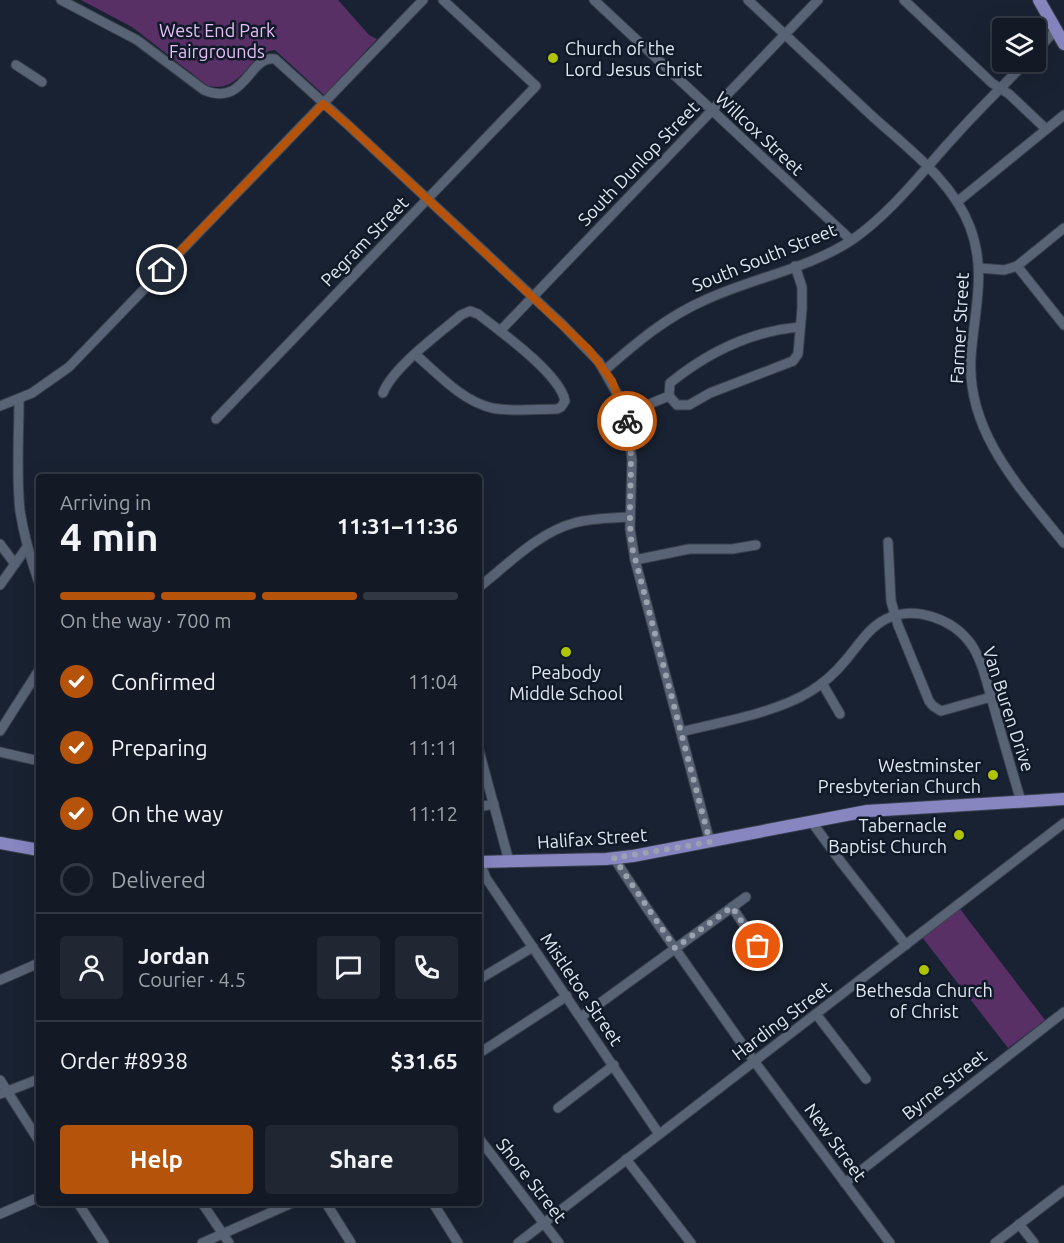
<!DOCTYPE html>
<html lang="en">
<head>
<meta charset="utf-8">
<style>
	body { margin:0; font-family:Ubuntu,sans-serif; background:#202732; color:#f1f3f6; height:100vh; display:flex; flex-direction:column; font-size:22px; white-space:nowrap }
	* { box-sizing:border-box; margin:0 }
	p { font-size:20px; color:#9da1a7 }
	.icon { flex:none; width:33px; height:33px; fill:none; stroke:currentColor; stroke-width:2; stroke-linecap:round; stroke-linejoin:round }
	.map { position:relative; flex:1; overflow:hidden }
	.drawer { position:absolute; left:36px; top:474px; width:446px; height:732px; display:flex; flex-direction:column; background:#131a26; border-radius:6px; box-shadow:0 6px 24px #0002,0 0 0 2px #323843 }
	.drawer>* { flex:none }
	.fabs { position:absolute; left:992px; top:18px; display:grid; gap:12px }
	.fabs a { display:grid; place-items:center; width:54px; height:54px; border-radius:6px; background:#131a26; box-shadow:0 6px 24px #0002,0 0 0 2px #323843; font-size:30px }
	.pin { position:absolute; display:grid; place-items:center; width:51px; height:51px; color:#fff; margin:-26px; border:3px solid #fff; border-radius:50%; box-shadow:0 2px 6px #0007 }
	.courier { position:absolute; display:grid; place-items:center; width:60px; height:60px; margin:-30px; border:4px solid #b45309; border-radius:50%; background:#fff; color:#222; box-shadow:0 2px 8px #0007 }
	.overview em { font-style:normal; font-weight:700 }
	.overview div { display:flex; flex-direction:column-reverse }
	.overview { display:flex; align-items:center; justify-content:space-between; height:102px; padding:0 24px }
	h1 { font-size:39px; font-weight:700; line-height:45px }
	.bar { display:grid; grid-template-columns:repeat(4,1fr); gap:9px 6px; align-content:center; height:72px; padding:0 24px }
	.bar i { height:8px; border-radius:4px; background:#323843 }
	.bar .selected { background:#b45309 }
	.bar p { grid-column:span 4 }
	.line { display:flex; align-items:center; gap:15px; padding:0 24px; border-top:2px solid #323843 }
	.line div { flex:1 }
	.round { display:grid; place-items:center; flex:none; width:63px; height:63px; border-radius:6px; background:#202732 }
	ol { padding:0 24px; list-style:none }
	li { display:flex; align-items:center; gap:18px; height:66px }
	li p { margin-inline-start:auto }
	li .icon { padding:6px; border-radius:50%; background:#b45309; color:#fff; stroke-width:4 }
	li:last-child { color:#9da1a7 }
	li i { width:33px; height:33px; border:3px solid #323843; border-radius:50% }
	.action { display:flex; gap:12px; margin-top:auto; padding:12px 24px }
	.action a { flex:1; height:69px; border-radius:6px; background:#b45309; color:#fff; font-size:24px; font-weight:700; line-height:69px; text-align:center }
	.action a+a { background:#202732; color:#f1f3f6 }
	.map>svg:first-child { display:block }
	.green { fill:#593066 }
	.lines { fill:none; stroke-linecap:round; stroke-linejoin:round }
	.minor-casing { stroke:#39404d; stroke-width:11 }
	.major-casing { stroke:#39404d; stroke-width:14 }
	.minor { stroke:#586375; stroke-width:9 }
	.major { stroke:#8886c1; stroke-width:12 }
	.done { stroke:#9aa2af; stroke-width:6; stroke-dasharray:0 10.8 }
	.route { stroke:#b45309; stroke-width:8 }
	.poi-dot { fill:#b0c502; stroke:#101927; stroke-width:2 }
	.labels { text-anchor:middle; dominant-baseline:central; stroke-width:5; stroke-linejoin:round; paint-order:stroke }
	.park-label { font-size:18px; fill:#e7bef5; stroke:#101927 }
	.poi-label { font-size:18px; fill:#e0e7f2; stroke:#101927 }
	.street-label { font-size:18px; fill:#e0e7f2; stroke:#101927 }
</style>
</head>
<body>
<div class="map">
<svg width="1064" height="1243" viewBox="0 0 1064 1243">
	<rect width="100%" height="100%" fill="#192232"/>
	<!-- green -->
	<g class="green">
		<path d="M81 0H338L369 35 377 39 324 95 275 50C247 53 244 93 208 86L132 27Z"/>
		<path d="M960 909 1045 1020 1008 1048 922 937Z"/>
	</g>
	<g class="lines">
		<defs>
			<g id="minor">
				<path d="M61 0 137 40 204 90C246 108 249 54 275 59L348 125 562 324 599 362 620 399 627 424 632 460 630 529 635 560 710 842"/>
				<path d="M594 0 851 240"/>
				<path d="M748 0C789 38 830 77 871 115 907 148 952 180 970 227 987 272 974 311 971 357 966 432 1020 488 1064 543"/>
				<path d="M904 0 992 83 1009 94 1046 129"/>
				<path d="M1035 52 1057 29"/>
				<path d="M16 65 42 82"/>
				<path d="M957 202 1064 115"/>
				<path d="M1017 266 1064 325"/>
				<path d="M979 268 1004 270 1017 266 1064 228"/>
				<path d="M500 331 818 0"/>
				<path d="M605 370C636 343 666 317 705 300 752 278 808 269 852 240 892 212 921 173 954 137 977 111 1002 87 1026 62"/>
				<path d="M383 393C393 367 439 334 461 315L470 311 478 314C500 331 560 374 565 401L561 407 557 409C536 409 512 412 492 408 462 401 438 374 416 355"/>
				<path d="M669 396 670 383C707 353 752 331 800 327"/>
				<path d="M19 399C19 436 16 474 20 511 24 536 31 560 39 583"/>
				<path d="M0 406 32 393 69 367 423 0"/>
				<path d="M625 414 669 396 677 405H689L710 393 793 361 798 354 802 309V287L795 266"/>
				<path d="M216 419 536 86 443 0"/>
				<path d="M888 542 891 601 898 625 929 701 933 706 941 711 991 697"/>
				<path d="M0 544 15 564"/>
				<path d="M635 560 689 549H732L756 545"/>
				<path d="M0 585 27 547"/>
				<path d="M478 588C506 566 539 532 574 523 591 518 611 518 629 517"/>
				<path d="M822 683 840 714"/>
				<path d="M0 731 39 670"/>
				<path d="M681 732C721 722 776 713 811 691 824 683 835 673 845 661 858 646 868 628 886 619 915 605 953 619 971 644 983 662 987 684 993 704 1002 736 1011 768 1021 801"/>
				<path d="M478 747 509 861"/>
				<path d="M0 752 39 761"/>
				<path d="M478 807 494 804"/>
				<path d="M811 821 841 862 906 945"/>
				<path d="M614 858 648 910 754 1061 890 1243"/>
				<path d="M480 862 486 878 659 1134"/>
				<path d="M732 907 758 946"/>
				<path d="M0 980 39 963"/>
				<path d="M478 980 533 947"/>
				<path d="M816 1014 866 1079"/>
				<path d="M581 1017 746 897"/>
				<path d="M478 1054 567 996"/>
				<path d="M0 1080 39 1141"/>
				<path d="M0 1094 39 1079"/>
				<path d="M558 1108 614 1065"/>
				<path d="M478 1137 559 1243"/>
				<path d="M626 1159 691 1243"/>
				<path d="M845 1183 1064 1012"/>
				<path d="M78 1203 104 1243"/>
				<path d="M202 1203 229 1243"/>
				<path d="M326 1203 351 1243"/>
				<path d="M433 1203 458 1243"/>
				<path d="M0 1214 39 1197"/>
				<path d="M1019 1224 1034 1243"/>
				<path d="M202 1243 292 1203"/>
				<path d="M518 1243 1064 823"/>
				<path d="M995 1243 1064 1190"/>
			</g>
			<g id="major">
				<path d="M1039 0 1064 44"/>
				<path d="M0 843 39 850"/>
				<path d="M478 862 606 859 633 856 867 811 1064 799"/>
			</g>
		</defs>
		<!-- minor casing -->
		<use href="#minor" class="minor-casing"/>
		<!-- major casing -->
		<use href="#major" class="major-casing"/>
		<!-- minor -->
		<use href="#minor" class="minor"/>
		<!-- major -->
		<use href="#major" class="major"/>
	</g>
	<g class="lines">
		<!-- done -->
		<path class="done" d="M627 421C636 463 626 505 632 547L710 842 614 858 675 948 732 907 758 946"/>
		<!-- route -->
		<path class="route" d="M162 270 323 104 348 125 589 350 612 381 627 421"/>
	</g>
	<!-- markers -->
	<g class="poi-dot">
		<circle cx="553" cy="58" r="6"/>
		<circle cx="566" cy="652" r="6"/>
		<circle cx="993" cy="775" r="6"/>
		<circle cx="959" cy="835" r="6"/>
		<circle cx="924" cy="970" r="6"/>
	</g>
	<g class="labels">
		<!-- park labels -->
		<g class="park-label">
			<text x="217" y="30">West End Park<tspan x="217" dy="21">Fairgrounds</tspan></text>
		</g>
		<!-- poi labels -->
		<g class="poi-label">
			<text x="565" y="48" text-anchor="start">Church of the<tspan x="565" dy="21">Lord Jesus Christ</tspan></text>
			<text x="566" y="672">Peabody<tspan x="566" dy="21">Middle School</tspan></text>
			<text x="981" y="765" text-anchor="end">Westminster<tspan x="981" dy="21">Presbyterian Church</tspan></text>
			<text x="947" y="825" text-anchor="end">Tabernacle<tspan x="947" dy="21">Baptist Church</tspan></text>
			<text x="924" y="990">Bethesda Church<tspan x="924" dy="21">of Christ</tspan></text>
		</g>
		<!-- street labels -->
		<g class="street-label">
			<text transform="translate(760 133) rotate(43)">Willcox Street</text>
			<text transform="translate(638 163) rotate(-46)">South Dunlop Street</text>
			<text transform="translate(364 241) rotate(-46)">Pegram Street</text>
			<text transform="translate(764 257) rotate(-22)">South South Street</text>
			<text transform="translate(959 328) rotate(-87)">Farmer Street</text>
			<text transform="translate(1009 709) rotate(72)">Van Buren Drive</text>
			<text transform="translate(592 838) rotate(-4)">Halifax Street</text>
			<text transform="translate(582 989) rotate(56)">Mistletoe Street</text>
			<text transform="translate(781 1020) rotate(-37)">Harding Street</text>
			<text transform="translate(944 1084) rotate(-38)">Byrne Street</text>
			<text transform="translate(836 1142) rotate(54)">New Street</text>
			<text transform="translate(532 1180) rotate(52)">Shore Street</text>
		</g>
	</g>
</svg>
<div class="fabs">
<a><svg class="icon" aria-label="layers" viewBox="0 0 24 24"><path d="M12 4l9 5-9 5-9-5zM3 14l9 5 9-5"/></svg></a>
</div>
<div class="pin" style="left:758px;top:946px;background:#ea580c"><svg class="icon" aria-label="bag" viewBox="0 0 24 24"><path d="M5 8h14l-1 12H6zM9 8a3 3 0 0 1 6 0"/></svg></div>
<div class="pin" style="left:162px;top:270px;background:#1f2937"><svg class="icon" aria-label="home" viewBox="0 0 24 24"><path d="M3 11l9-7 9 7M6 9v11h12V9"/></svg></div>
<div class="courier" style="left:627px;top:421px"><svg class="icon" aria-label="bike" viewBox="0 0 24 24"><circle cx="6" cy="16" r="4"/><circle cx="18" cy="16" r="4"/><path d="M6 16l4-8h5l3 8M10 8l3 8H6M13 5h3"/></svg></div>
<section class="drawer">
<div class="overview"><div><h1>4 min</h1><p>Arriving in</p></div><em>11:31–11:36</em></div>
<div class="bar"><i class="selected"></i><i class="selected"></i><i class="selected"></i><i></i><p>On the way · 700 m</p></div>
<ol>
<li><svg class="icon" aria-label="check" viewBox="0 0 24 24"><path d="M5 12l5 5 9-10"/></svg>Confirmed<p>11:04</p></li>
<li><svg class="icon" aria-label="check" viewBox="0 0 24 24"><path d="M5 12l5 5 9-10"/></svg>Preparing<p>11:11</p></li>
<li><svg class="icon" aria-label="check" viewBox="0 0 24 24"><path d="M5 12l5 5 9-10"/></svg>On the way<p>11:12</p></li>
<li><i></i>Delivered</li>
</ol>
<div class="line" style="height:108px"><a class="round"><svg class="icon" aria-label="person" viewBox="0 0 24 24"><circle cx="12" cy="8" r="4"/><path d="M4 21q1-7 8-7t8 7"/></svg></a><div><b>Jordan</b><p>Courier · 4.5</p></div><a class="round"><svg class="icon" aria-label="chat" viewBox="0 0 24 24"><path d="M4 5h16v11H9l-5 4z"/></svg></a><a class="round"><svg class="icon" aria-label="phone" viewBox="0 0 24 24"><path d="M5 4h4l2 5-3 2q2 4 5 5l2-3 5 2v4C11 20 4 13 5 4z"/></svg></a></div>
<div class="line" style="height:78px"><div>Order #8938</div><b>$31.65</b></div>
<div class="action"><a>Help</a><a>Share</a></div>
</section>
</div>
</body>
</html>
